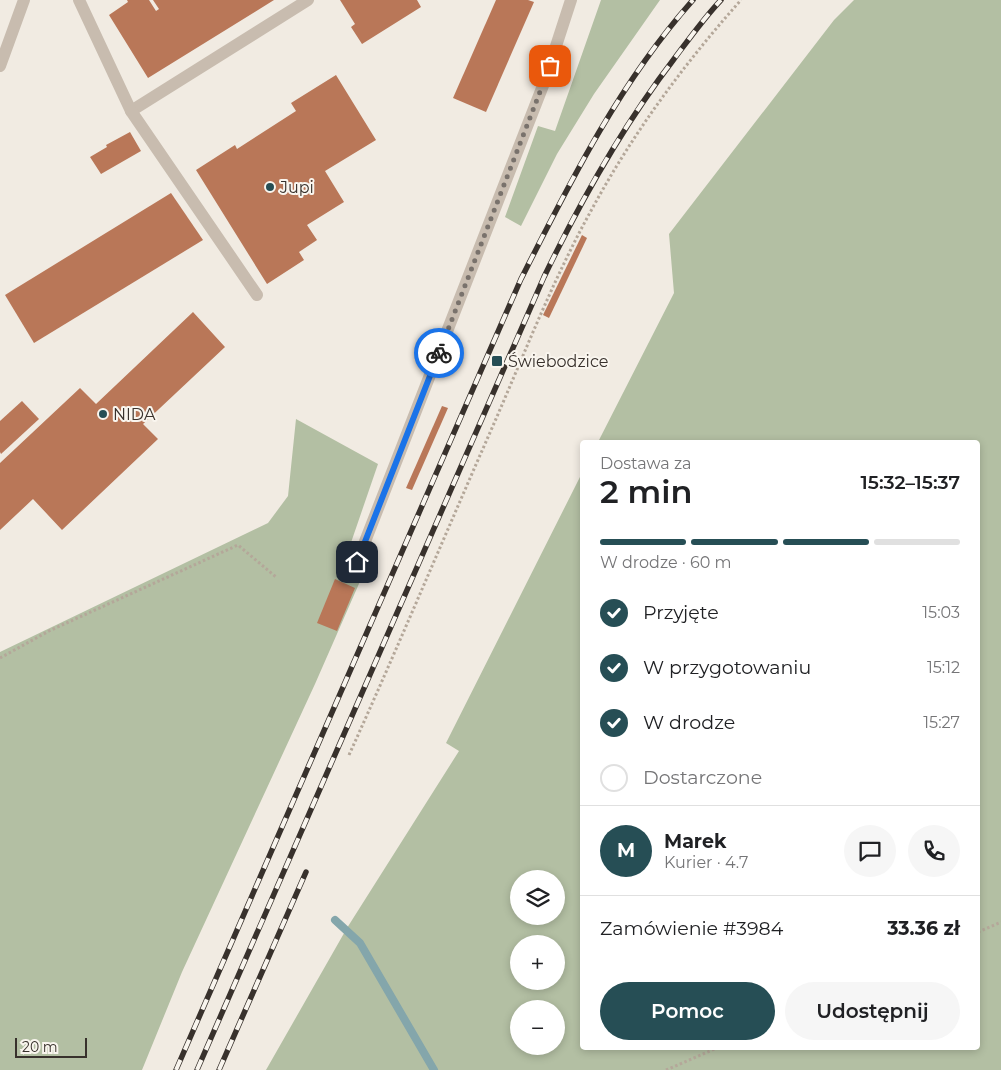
<!DOCTYPE html>
<html lang="pl">
<head>
<meta charset="utf-8">
<style>
	body { margin:0; font-family:Montserrat,sans-serif; background:#f6f6f6; color:#202124; height:100vh; display:flex; flex-direction:column; font-size:19px; white-space:nowrap }
	* { box-sizing:border-box; margin:0 }
	p { font-size:16px; color:#757577 }
	.icon { flex:none; width:28px; height:28px; fill:none; stroke:currentColor; stroke-width:2; stroke-linecap:round; stroke-linejoin:round }
	.map { position:relative; flex:1; overflow:hidden }
	.panel { position:absolute; left:580px; top:440px; width:400px; height:610px; display:flex; flex-direction:column; background:#fff; border-radius:5px; box-shadow:0 2px 8px #0003 }
	.panel>* { flex:none }
	.buttons { position:absolute; left:510px; top:870px; display:grid; gap:10px }
	.buttons a { display:grid; place-items:center; width:55px; height:55px; border-radius:50%; background:#fff; box-shadow:0 2px 8px #0003; font-size:25px }
	.scale { position:absolute; left:15px; bottom:12px; width:72px; box-sizing:border-box; padding-left:5px; border:2px solid #38312c; border-top:0; font-size:14px; line-height:18px; white-space:nowrap; color:#38312c; -webkit-text-stroke:4px #f9f5ee; paint-order:stroke }
	.pin { position:absolute; display:grid; place-items:center; width:42px; height:42px; color:#fff; margin:-21px; border-radius:10px; box-shadow:0 2px 8px #0006 }
	.courier { position:absolute; display:grid; place-items:center; width:50px; height:50px; margin:-25px; border:4px solid #1a73e8; border-radius:50%; background:#fff; color:#222; box-shadow:0 1px 6px #0007 }
	.headline em { font-style:normal; font-weight:600 }
	.headline div { display:flex; flex-direction:column-reverse }
	.headline { display:flex; align-items:center; justify-content:space-between; height:85px; padding:0 20px }
	h1 { font-size:32px; font-weight:600; line-height:38px }
	.bar { display:grid; grid-template-columns:repeat(4,1fr); gap:8px 5px; align-content:center; height:60px; padding:0 20px }
	.bar i { height:6px; border-radius:4px; background:#e0e0e0 }
	.bar .on { background:#264e55 }
	.bar p { grid-column:span 4 }
	.line { display:flex; align-items:center; gap:12px; padding:0 20px; border-top:1px solid #e0e0e0 }
	.line div { flex:1 }
	.round { display:grid; place-items:center; flex:none; width:52px; height:52px; border-radius:26px; background:#f6f6f6 }
	ol { padding:0 20px; list-style:none }
	li { display:flex; align-items:center; gap:15px; height:55px }
	li p { margin-inline-start:auto }
	li .icon { padding:5px; border-radius:50%; background:#264e55; color:#fff; stroke-width:4 }
	li:last-child { color:#757577 }
	li i { width:28px; height:28px; border:2px solid #e0e0e0; border-radius:50% }
	.primary-button { display:flex; gap:10px; margin-top:auto; padding:10px 20px }
	.primary-button a { flex:1; height:58px; border-radius:30px; background:#264e55; color:#fff; font-size:20px; font-weight:600; line-height:58px; text-align:center }
	.primary-button a+a { background:#f6f6f6; color:#202124 }
	.map>svg:first-child { display:block }
	.green { fill:#b3bfa3; fill-rule:evenodd }
	.lines { fill:none; stroke-linecap:round; stroke-linejoin:round }
	.stream { stroke:#84a6ab; stroke-width:8 }
	.building { fill:#b97758 }
	.path { stroke:#b4a799; stroke-width:3; stroke-dasharray:2.5 2.5; stroke-linecap:butt }
	.service { stroke:#c8bcaf; stroke-width:12 }
	.minor { stroke:#c8bcaf; stroke-width:12 }
	.rail-casing { stroke:#38312c; stroke-width:5.5 }
	.rail { stroke:#f9f5ee; stroke-width:4; stroke-dasharray:11; stroke-linecap:butt }
	.done { stroke:#79726c; stroke-width:5; stroke-dasharray:0 9 }
	.route { stroke:#1a73e8; stroke-width:6 }
	.poi-dot { fill:#264e55; stroke:#f9f5ee; stroke-width:2 }
	.labels { text-anchor:middle; dominant-baseline:central; stroke-width:4; stroke-linejoin:round; paint-order:stroke }
	.poi-label { font-size:16px; fill:#38312c; stroke:#f9f5ee; text-anchor:start }
</style>
</head>
<body>
<div class="map">
<svg width="1001" height="1070" viewBox="0 0 1001 1070">
	<rect width="100%" height="100%" fill="#f1ebe2"/>
	<!-- green -->
	<g class="green">
		<path d="M601 0H660L594 94 557 154 521 226 505 217 538 126 555 131Z"/>
		<path d="M854 0H1001V1070H266L347 928 459 751 446 743 582 473V1048H978V442H598L674 293 669 234 834 20ZM519 879H556V916H519ZM519 944H556V981H519ZM519 1009H556V1046H519Z"/>
		<path d="M296 419 378 464 344 563 365 570 315 684 182 972 142 1070H0V652L268 523 288 496Z"/>
	</g>
	<g class="lines">
		<!-- stream -->
		<path class="stream" d="M335 920 360 943 434 1070"/>
	</g>
	<!-- building -->
	<g class="building">
		<path d="M127 0H149L156 11 159 9 153 0H274L148 78 109 15 128 2Z"/>
		<path d="M340 0H417L421 7 362 44 351 27 355 24Z"/>
		<path d="M496 0H528L534 2 486 112 453 98Z"/>
		<path d="M336 75 376 140 325 171 344 202 307 225 317 240 299 252 304 260 267 284 196 170 235 145 237 149 296 111 291 103Z"/>
		<path d="M130 132 141 151 101 174 90 157 107 147 106 145Z"/>
		<path d="M171 193 203 240 34 343 5 295Z"/>
		<path d="M582 235 587 238 549 318 543 315Z"/>
		<path d="M193 312 225 347 143 424 158 439 62 530 33 499 0 530V463L80 388 96 404Z"/>
		<path d="M22 401 39 419 1 454 0 452V421Z"/>
		<path d="M442 406 448 408 412 490 406 488Z"/>
		<path d="M335 579 355 588 337 631 317 623Z"/>
	</g>
	<g class="lines">
		<!-- path -->
		<g class="path">
			<path d="M0 658 49 631 238 545 276 577"/>
			<path d="M349 755C398 647 444 537 492 428 524 355 553 279 592 209 633 133 684 64 741 0"/>
			<path d="M978 932 1001 922"/>
			<path d="M666 1070 717 1048"/>
		</g>
		<!-- service -->
		<g class="service">
			<path d="M79 0 131 111 308 0"/>
			<path d="M131 111 257 295"/>
			<path d="M357 562 544 83 571 0"/>
		</g>
		<!-- minor -->
		<path class="minor" d="M0 66 24 0"/>
		<defs>
			<g id="rail">
				<path d="M176 1070 521 279C570 182 620 82 693 0"/>
				<path d="M197 1070 544 277C581 200 622 127 674 59 689 39 704 18 721 0"/>
				<path d="M219 1070 306 872"/>
			</g>
		</defs>
		<!-- rail casing -->
		<use href="#rail" class="rail-casing"/>
		<!-- rail -->
		<use href="#rail" class="rail"/>
	</g>
	<g class="lines">
		<!-- done -->
		<path class="done" d="M439 353 550 66"/>
		<!-- route -->
		<path class="route" d="M357 562 439 353"/>
	</g>
	<!-- markers -->
	<g class="poi-dot">
		<circle cx="270" cy="187" r="5"/>
		<rect x="491" y="355" width="12" height="12" rx="2.5"/>
		<circle cx="103" cy="414" r="5"/>
	</g>
	<g class="labels">
		<!-- poi labels -->
		<g class="poi-label">
			<text x="280" y="187">Jupi</text>
			<text x="508" y="361">Świebodzice</text>
			<text x="113" y="414">NIDA</text>
		</g>
	</g>
</svg>
<div class="buttons">
<a><svg class="icon" aria-label="layers" viewBox="0 0 24 24"><path d="M12 4l9 5-9 5-9-5zM3 14l9 5 9-5"/></svg></a>
<a>+</a>
<a>−</a>
</div>
<div class="scale">20 m</div>
<div class="pin" style="left:550px;top:66px;background:#ea580c"><svg class="icon" aria-label="bag" viewBox="0 0 24 24"><path d="M5 8h14l-1 12H6zM9 8a3 3 0 0 1 6 0"/></svg></div>
<div class="pin" style="left:357px;top:562px;background:#1f2937"><svg class="icon" aria-label="home" viewBox="0 0 24 24"><path d="M3 11l9-7 9 7M6 9v11h12V9"/></svg></div>
<div class="courier" style="left:439px;top:353px"><svg class="icon" aria-label="bike" viewBox="0 0 24 24"><circle cx="6" cy="16" r="4"/><circle cx="18" cy="16" r="4"/><path d="M6 16l4-8h5l3 8M10 8l3 8H6M13 5h3"/></svg></div>
<section class="panel">
<div class="headline"><div><h1>2 min</h1><p>Dostawa za</p></div><em>15:32–15:37</em></div>
<div class="bar"><i class="on"></i><i class="on"></i><i class="on"></i><i></i><p>W drodze · 60 m</p></div>
<ol>
<li><svg class="icon" aria-label="check" viewBox="0 0 24 24"><path d="M5 12l5 5 9-10"/></svg>Przyjęte<p>15:03</p></li>
<li><svg class="icon" aria-label="check" viewBox="0 0 24 24"><path d="M5 12l5 5 9-10"/></svg>W przygotowaniu<p>15:12</p></li>
<li><svg class="icon" aria-label="check" viewBox="0 0 24 24"><path d="M5 12l5 5 9-10"/></svg>W drodze<p>15:27</p></li>
<li><i></i>Dostarczone</li>
</ol>
<div class="line" style="height:90px"><b class="round" style="background:#264e55;color:#fff">M</b><div><b>Marek</b><p>Kurier · 4.7</p></div><a class="round"><svg class="icon" aria-label="chat" viewBox="0 0 24 24"><path d="M4 5h16v11H9l-5 4z"/></svg></a><a class="round"><svg class="icon" aria-label="phone" viewBox="0 0 24 24"><path d="M5 4h4l2 5-3 2q2 4 5 5l2-3 5 2v4C11 20 4 13 5 4z"/></svg></a></div>
<div class="line" style="height:65px"><div>Zamówienie #3984</div><b>33.36 zł</b></div>
<div class="primary-button"><a>Pomoc</a><a>Udostępnij</a></div>
</section>
</div>
</body>
</html>
